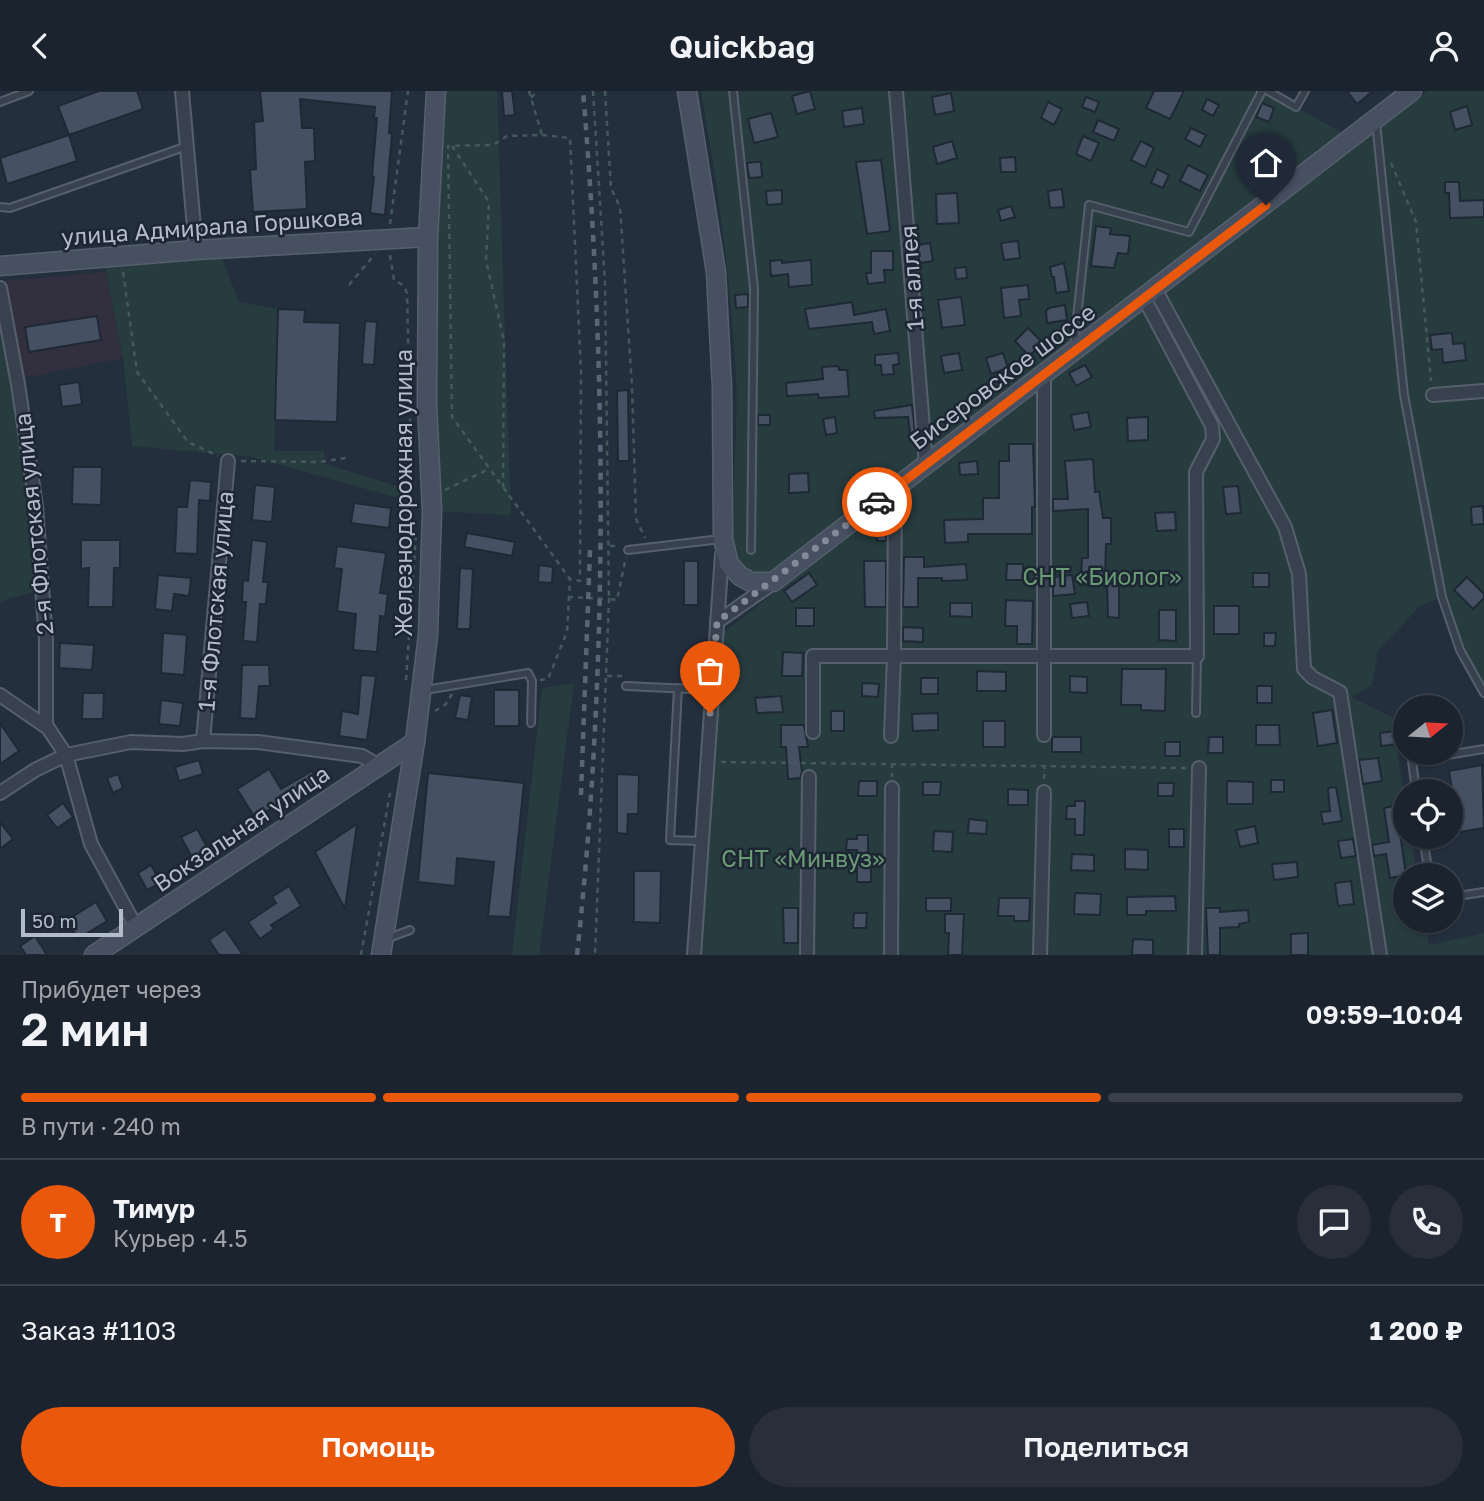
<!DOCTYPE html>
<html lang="ru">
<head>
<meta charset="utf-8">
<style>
	body { margin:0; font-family:"Golos Text",sans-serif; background:#282f3a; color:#f1f3f6; height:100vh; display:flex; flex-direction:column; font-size:26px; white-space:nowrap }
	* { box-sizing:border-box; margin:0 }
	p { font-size:23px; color:#a0a4aa }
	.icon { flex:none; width:38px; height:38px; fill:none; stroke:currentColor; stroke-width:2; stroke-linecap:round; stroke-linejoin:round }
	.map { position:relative; height:864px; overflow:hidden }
	.drawer { display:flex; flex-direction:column; background:#1b232e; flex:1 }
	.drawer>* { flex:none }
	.needle { width:46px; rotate:72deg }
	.tools { position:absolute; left:1393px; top:604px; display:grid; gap:14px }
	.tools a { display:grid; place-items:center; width:70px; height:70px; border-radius:50%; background:#1b232e; box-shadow:0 2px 5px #0004,0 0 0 2px #39404a; font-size:35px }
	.scale { position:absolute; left:21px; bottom:18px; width:102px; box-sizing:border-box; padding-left:7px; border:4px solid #b4bcc9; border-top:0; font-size:19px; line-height:24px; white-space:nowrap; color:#b4bcc9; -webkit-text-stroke:5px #1d2633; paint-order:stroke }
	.pin { position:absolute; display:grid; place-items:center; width:60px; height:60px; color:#fff; margin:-72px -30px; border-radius:50% 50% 50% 0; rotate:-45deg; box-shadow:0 0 7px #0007 }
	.pin .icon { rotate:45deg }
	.courier { position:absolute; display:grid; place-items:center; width:70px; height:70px; margin:-35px; border:5px solid #ea580c; border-radius:50%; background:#fff; color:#222; box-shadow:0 2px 9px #0007 }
	.headline em { font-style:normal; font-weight:600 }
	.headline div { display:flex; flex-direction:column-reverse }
	.headline { display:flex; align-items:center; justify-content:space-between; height:119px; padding:0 21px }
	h1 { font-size:46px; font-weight:600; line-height:52px }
	.bar { display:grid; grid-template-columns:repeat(4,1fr); gap:10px 7px; align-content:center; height:84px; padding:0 21px }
	.bar i { height:9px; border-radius:5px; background:#39404a }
	.bar .selected { background:#ea580c }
	.bar p { grid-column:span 4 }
	.line { display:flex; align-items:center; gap:18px; padding:0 21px; border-top:2px solid #39404a }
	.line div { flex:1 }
	.round { display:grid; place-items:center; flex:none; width:74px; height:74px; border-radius:37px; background:#282f3a }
	.primary-button { display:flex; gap:14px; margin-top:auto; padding:14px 21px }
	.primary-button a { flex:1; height:80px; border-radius:42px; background:#ea580c; color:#fff; font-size:28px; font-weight:600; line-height:80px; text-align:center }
	.primary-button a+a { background:#282f3a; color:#f1f3f6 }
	header { display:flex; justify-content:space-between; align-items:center; height:91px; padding:0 21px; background:#1b232e; font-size:32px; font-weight:600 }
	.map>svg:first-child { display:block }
	.medical { fill:#32303f }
	.green { fill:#263c3f }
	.building { fill:#455162; stroke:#1f2835; stroke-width:2 }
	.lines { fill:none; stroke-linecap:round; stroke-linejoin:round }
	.lane-casing { stroke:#565f6c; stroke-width:10 }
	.street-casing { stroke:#565f6c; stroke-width:16 }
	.secondary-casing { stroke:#565f6c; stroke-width:21 }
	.path { stroke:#44595c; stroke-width:2.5; stroke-dasharray:5 5; stroke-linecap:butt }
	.lane { stroke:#38414e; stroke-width:6 }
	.street { stroke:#38414e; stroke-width:12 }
	.secondary { stroke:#465061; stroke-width:18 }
	.rail { stroke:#5a6575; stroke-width:4.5; stroke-dasharray:7 7; stroke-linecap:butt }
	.done { stroke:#828b98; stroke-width:7; stroke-dasharray:0 12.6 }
	.route { stroke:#ea580c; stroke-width:9 }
	.labels { text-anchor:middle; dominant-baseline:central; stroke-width:5; stroke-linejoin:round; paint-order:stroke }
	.street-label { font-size:23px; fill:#b4bcc9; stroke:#1d2633 }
	.park-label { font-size:23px; fill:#6b9a76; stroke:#1d2633 }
</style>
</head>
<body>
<header><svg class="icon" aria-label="back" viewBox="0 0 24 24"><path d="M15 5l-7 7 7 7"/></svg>Quickbag<svg class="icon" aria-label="person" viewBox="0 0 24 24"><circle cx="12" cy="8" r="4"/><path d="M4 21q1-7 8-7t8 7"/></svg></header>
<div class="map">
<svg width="1484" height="864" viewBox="0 0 1484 864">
	<rect width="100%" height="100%" fill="#242f3e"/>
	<!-- medical -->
	<path class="medical" d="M106 181 123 267 22 287 4 190Z"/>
	<!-- green -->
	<g class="green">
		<path d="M436 0H497L511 424 432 420Z"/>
		<path d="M701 0H1268L1344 43 770 483C740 483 738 474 731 447 733 394 738 339 736 286 731 190 718 95 701 0Z"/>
		<path d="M1427 0H1484V602L1460 559 1441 506 1420 515 1378 560 1372 594 1352 606 1392 626 1405 708V746H1411L1417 784H1405V830H1425L1429 854 1484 842V864H694L716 547Z"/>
		<path d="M218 157 239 211 278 218 274 360H324L325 373 410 399 409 410 252 366 132 355 123 267 106 181V166Z"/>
		<path d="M0 198 42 499 7 508 0 513Z"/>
		<path d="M574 592 539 864H512L542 597Z"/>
	</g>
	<!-- building -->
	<g class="building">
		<path d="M99 0H137L143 18 69 44 58 15Z"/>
		<path d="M260 0H392L389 42 392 43 385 124 370 122 374 86 372 85 377 27H374L375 16 300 8 302 37H314L315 70 305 71 307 118 253 121 250 79 256 78 254 31 263 30Z"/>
		<path d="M502 0H512L515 24 504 25Z"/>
		<path d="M810 0 815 18 797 23 792 5Z"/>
		<path d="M1154 0H1184L1170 28 1146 17Z"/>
		<path d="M1347 0H1373L1357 13Z"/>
		<path d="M951 2 954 20 935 24 932 6Z"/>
		<path d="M1086 6 1099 11 1095 21 1082 16Z"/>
		<path d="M1207 8 1219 14 1213 25 1202 19Z"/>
		<path d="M1048 11 1062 18 1054 34 1041 27Z"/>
		<path d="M1262 12 1274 17 1269 31 1256 26Z"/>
		<path d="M1467 15 1472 34 1455 39 1450 21Z"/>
		<path d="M862 17 864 33 844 36 842 20Z"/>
		<path d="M771 22 778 46 754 52 748 28Z"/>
		<path d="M1098 29 1119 38 1114 50 1093 41Z"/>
		<path d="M1191 37 1206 44 1200 56 1185 48Z"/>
		<path d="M69 44 77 70 7 93 0 67Z"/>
		<path d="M1083 45 1099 52 1091 70 1076 63Z"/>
		<path d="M952 50 957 67 937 73 933 56Z"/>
		<path d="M1141 50 1154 57 1145 76 1131 69Z"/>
		<path d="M1248 50 1260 57 1251 72 1239 65Z"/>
		<path d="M1015 66 1016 81H1001L1000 67Z"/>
		<path d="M881 69 890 140 867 143 856 71Z"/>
		<path d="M755 71H761L762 86 749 87 747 72Z"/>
		<path d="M1188 74 1208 84 1200 100 1180 90Z"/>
		<path d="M1157 78 1169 84 1163 97 1151 92Z"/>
		<path d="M1445 91H1459L1460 110 1484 109V126L1450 127 1449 102H1445Z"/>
		<path d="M1062 98 1064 116 1050 117 1048 100Z"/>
		<path d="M782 99V113L767 114 766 100Z"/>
		<path d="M957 102 959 132 937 133 936 103Z"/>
		<path d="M1011 115 1015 126 1001 130 998 119Z"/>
		<path d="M1096 135 1111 137 1110 143 1130 145 1128 163 1118 162 1114 177 1091 175Z"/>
		<path d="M1018 150 1020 167 1004 169 1001 152Z"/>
		<path d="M930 152 933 170 919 172 917 154Z"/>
		<path d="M871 160H893V179H884L885 191 868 193 866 182H871Z"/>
		<path d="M782 169V172L811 169 812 194 789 196 788 183 771 185 770 170Z"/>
		<path d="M1064 172 1069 200 1056 202 1054 186H1052L1050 176Z"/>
		<path d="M966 176 967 187 956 188 955 177Z"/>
		<path d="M1028 194 1029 208 1019 209 1021 225 1004 227 1001 197Z"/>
		<path d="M748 203V216L736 217 735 204Z"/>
		<path d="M961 206 965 234 942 237 938 209Z"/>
		<path d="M852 211 854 224 886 218 890 240 874 243 872 231 809 238 805 218Z"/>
		<path d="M1065 214 1067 229 1047 232 1046 220 1049 217Z"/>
		<path d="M278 218 305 219 304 231 340 232 337 331 275 329Z"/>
		<path d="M97 225 101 249 29 261 25 236Z"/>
		<path d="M365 230 377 231 374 274 362 273Z"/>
		<path d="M1028 237 1043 252 1029 265 1015 250Z"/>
		<path d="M1452 242 1453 253 1464 252 1466 269 1443 272 1442 258 1432 259 1430 244Z"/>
		<path d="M898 262 899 273 893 274 894 283 882 284 881 274H875V264Z"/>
		<path d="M959 262 962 279 944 282 941 265Z"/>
		<path d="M1003 262 1008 277 991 283 986 267Z"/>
		<path d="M1085 274 1092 286 1076 295 1069 282Z"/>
		<path d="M838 275 839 279H847L849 305 819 307 818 303 787 305 786 292 823 288 822 276Z"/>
		<path d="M79 291 82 313 62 316 59 294Z"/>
		<path d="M628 299 629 370H618L617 300Z"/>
		<path d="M912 314 915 341 910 342 908 326 875 327 874 320Z"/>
		<path d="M1088 321 1091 336 1074 339 1071 324Z"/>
		<rect x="758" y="324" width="12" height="10"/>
		<path d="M835 326 837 342 826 344 823 328Z"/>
		<path d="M1148 326V349L1128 350 1127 327Z"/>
		<path d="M1009 353H1033L1035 416H1032V443H968V451L945 452 944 429 983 428V407H999V370H1009Z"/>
		<path d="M1093 368 1095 401 1099 400 1103 427H1111V453H1106L1105 487H1081L1082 467H1088V418L1053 420V408H1068L1065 370Z"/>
		<path d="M977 370 978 383 960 384 959 372Z"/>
		<path d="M73 376H102L101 414 72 413Z"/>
		<path d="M808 382 809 401 789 402V383Z"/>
		<path d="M190 389 211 391 210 410 199 409 197 463 175 462 177 416H187Z"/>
		<path d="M255 394 275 396 272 431 252 429Z"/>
		<path d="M1238 395 1241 422 1226 423 1223 396Z"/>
		<path d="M354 412 391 417 389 437 351 432Z"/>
		<path d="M1483 415 1484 433 1472 434 1471 416Z"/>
		<path d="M1175 421 1176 439 1157 440 1155 422Z"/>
		<rect x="877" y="438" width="9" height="12"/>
		<path d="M467 442 515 451 512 465 464 456Z"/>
		<path d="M81 449H120V477H114L113 516H88L89 477 81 478Z"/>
		<path d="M252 449 267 451 263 491H268L266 513H260L257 551 243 550 246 511H242L243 489 248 490Z"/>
		<path d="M337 455 386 462 380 502 388 503 385 526 380 525 377 561 353 559 356 523 337 520 342 478 334 477Z"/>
		<path d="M904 466H924V476L966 473 967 489 942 490V487H918V516H903Z"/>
		<rect x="684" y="470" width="14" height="44"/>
		<path d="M864 470H886V516H865Z"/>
		<path d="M1007 473H1023V489H1006Z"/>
		<path d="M539 474 553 476 552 492 538 491Z"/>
		<path d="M460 477 473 478 470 538H457Z"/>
		<path d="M809 482 817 494 792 511 784 500Z"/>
		<rect x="1253" y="482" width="16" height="14"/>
		<path d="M158 484 191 487 189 505 174 503 172 520 155 518Z"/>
		<path d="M1072 484 1075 503 1053 505V486Z"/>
		<path d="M1467 486 1484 503V507L1473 518 1454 499Z"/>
		<path d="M1107 492H1119V527L1108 526Z"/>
		<path d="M1006 509 1033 510 1032 553H1017V535H1005Z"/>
		<path d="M1087 511 1089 525 1072 527 1070 513Z"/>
		<path d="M950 512H972V526L950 525Z"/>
		<rect x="1214" y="515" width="25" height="28"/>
		<rect x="796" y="517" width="18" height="18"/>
		<path d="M1159 519H1176V550L1159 549Z"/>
		<path d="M903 536 923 537V551L903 550Z"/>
		<path d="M163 542 187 544 184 584 161 582Z"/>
		<path d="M1264 542H1276L1275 555H1264Z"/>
		<path d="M60 552 94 554 92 579 59 577Z"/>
		<path d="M783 561 803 562 802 585H782Z"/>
		<path d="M242 574H269L270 595H259L256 628 240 627Z"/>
		<path d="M1122 578H1166L1165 620 1141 619V614H1121Z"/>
		<path d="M977 580 1006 581V600H977Z"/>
		<path d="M361 584 376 585 367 649 339 645 342 620 358 623Z"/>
		<path d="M1070 585 1087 586V602L1070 601Z"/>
		<rect x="921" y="587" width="17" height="16"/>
		<path d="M862 592 879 593 878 606 862 605Z"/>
		<rect x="1257" y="595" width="15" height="17"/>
		<rect x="494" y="599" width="25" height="36"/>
		<path d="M83 602H104L103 628H82Z"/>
		<path d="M460 604 472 606 468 629 455 627Z"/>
		<path d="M781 605 783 621 757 622 755 607Z"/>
		<path d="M161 609 183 612 180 635 159 633Z"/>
		<path d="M1332 619 1337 652 1318 655 1313 622Z"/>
		<rect x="831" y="620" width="13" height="20"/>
		<path d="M938 622V639L913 640 912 623Z"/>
		<rect x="983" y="630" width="22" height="26"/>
		<path d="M0 632 19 660 0 673Z"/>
		<path d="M781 634H804L808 656H799L802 681 800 687 788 688 786 656H781Z"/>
		<path d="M1256 634H1279L1280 654H1256Z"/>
		<path d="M1395 640 1396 653 1381 655 1380 642Z"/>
		<rect x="1052" y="646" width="29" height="15"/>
		<path d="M1209 646H1223V662H1208Z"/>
		<rect x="1165" y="651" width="15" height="14"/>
		<path d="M1378 667 1382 690 1363 693 1359 669Z"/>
		<path d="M199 669 203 683 179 690 175 676Z"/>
		<path d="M1482 674 1484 737 1459 741 1449 680Z"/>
		<path d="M269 678 281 698 312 680 321 694 302 706 299 701 255 727 237 698Z"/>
		<path d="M428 682 524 692 510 826 488 825 494 771 457 767 455 795 418 791Z"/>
		<path d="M118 683 123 697 113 702 107 687Z"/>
		<path d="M617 683 639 684 638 723H628L627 743 617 742Z"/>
		<rect x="1271" y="689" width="13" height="12"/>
		<path d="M859 690H877V705H858Z"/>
		<path d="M1227 690 1253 691V713H1227Z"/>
		<path d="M923 691H941L940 704H923Z"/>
		<path d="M1158 692H1174L1173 705H1158Z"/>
		<path d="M1336 696 1342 730 1323 733 1321 721 1330 720 1328 697Z"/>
		<path d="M1008 698 1028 699V714H1008Z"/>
		<path d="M1075 710H1085L1084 744H1075V728H1066L1067 715H1075Z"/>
		<path d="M63 712 73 726 57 737 47 724Z"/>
		<path d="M1404 713 1405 742H1400L1406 784 1390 787 1386 763 1374 765 1372 754 1389 751 1384 717Z"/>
		<path d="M969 728 987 730 986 743 968 742Z"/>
		<path d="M0 731 13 748 0 758Z"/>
		<path d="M357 733 345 818 315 761Z"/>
		<path d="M1255 735 1258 752 1240 756 1236 739Z"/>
		<path d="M197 738 211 763 195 772 181 746Z"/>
		<rect x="1169" y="738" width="15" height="18"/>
		<path d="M934 740 953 741 952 761 933 760Z"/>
		<path d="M857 744H868V776H871V791H857V759H846L847 748H857Z"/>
		<path d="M1353 748 1356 765 1341 767 1338 750Z"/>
		<path d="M1125 758 1148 759V779L1125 778Z"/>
		<path d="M1072 763 1094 764V780L1071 779Z"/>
		<path d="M1297 771 1298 786 1274 789 1272 773Z"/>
		<path d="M151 774 161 792 147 799 138 782Z"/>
		<path d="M634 780H661L660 832 634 831Z"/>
		<path d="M1351 790 1354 813 1338 815 1335 792Z"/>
		<path d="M289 795 301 815 271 834 274 838 260 848 248 831 276 812 272 806Z"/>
		<path d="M1075 802 1101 803 1100 824 1074 823Z"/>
		<path d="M1175 805 1176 820H1146V824H1127V806Z"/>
		<rect x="926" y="807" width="25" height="13"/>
		<path d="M999 807H1030L1029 830H1014V825H998Z"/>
		<path d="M96 811 107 830 78 848 67 829Z"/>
		<path d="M783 817H798V852H784Z"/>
		<path d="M1206 817H1220V821L1248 819 1249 831 1239 833V836L1220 837V864H1208Z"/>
		<path d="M854 822H867L866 837H853Z"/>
		<path d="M945 823H964L962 864H948L949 842H945Z"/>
		<path d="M225 838 243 864H219L209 849Z"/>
		<path d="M1308 842V864H1291V843Z"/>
		<path d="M35 845 47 864H26L20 855Z"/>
		<path d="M1133 848 1153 849V864H1132Z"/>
	</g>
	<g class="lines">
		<defs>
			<g id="lane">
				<path d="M733 0 754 197 751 459"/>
				<path d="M1268 0 1296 16 1305 0"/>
				<path d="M0 11 29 0"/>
				<path d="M1376 31 1404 304 1442 506 1460 559 1484 602"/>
				<path d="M0 116 10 117 187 55"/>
				<path d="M1074 255 1089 114 1189 141 1262 0"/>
				<path d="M628 459 721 448"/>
				<path d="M626 595 711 599"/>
				<path d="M678 597 670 749 702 750"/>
				<path d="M425 599 528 582 532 590 531 632"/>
				<path d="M1196 622 1197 565"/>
				<path d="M1416 700 1412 670 1484 658"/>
				<path d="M1423 746 1429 784"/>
				<path d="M1451 806 1484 801"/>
				<path d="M386 848 410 839"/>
			</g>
			<g id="street">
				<path d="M182 0 196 159"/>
				<path d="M896 0 926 374"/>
				<path d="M0 197 18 293 36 415 46 549V634L66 664 91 753 136 836"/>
				<path d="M1155 198 1285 436 1299 483 1304 578 1313 587 1340 601 1380 864"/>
				<path d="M1044 284V644"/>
				<path d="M1433 304 1484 300"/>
				<path d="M717 531 773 492"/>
				<path d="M0 604 48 637"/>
				<path d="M813 641V565H1197L1196 381 1213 348 1212 335 1144 207"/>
				<path d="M891 645 894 565 895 398"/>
				<path d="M203 650 228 370"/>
				<path d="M0 702 35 679 66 664 131 651 183 653 203 650 258 651 362 665 379 675"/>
				<path d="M694 864 722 463"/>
				<path d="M807 864 809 686"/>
				<path d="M891 864 892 697"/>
				<path d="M1040 864 1044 701"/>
				<path d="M1195 864 1199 677"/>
			</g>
			<g id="secondary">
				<path d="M687 0 716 181 722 297 723 448 729 473 740 485 751 491H773L1412 0"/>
				<path d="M0 175 196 159 428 146"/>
				<path d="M94 864 415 651"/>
				<path d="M381 864 415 651 428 544 432 420 427 313 428 146 436 0"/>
			</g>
		</defs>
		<!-- lane casing -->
		<use href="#lane" class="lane-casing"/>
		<!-- street casing -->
		<use href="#street" class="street-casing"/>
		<!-- secondary casing -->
		<use href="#secondary" class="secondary-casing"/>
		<!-- path -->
		<g class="path">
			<path d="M529 0 542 44"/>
			<path d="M593 0 605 191 609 508 617 509 626 466"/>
			<path d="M605 0 611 97 620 116 632 295 636 428 645 447"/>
			<path d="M531 7 537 0"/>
			<path d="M542 44 570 47 581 280 580 490 570 488 452 326 448 55 493 54 507 45Z"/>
			<path d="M452 55 489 111 486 169 504 250 503 396"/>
			<path d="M1391 72 1416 131 1431 290"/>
			<path d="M390 133 408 0"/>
			<path d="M390 164 394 189 403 194 407 202 411 369 413 374"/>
			<path d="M123 181 137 281 188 351 218 365"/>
			<path d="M349 194 375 163"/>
			<path d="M241 370 319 371 346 367"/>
			<path d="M445 399 489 378"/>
			<path d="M610 455H620"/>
			<path d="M568 506 609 508 595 864"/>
			<path d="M607 585H625"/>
			<path d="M406 589 416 443"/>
			<path d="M540 589 548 588 567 541 570 488"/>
			<path d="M435 620 446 613 452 603"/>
			<path d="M721 671 1187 677"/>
			<path d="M892 672V686"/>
			<path d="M1044 688 1045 674"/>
			<path d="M361 864 390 702"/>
		</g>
		<!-- lane -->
		<use href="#lane" class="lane"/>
		<!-- street -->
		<use href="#street" class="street"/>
		<!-- secondary -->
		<use href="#secondary" class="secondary"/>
		<!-- rail -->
		<g class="rail">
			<path d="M581 704 590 459"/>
			<path d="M577 864C608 578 607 287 583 0"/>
		</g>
	</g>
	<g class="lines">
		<!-- done -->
		<path class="done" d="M710 622 717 531 877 411"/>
		<!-- route -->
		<path class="route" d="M877 411 1266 114"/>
	</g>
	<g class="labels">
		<!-- street labels -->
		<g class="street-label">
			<text transform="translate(212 135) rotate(-4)">улица Адмирала Горшкова</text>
			<text transform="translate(911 187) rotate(-94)">1-я аллея</text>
			<text transform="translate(1002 285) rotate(-37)">Бисеровское шоссе</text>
			<text transform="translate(403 402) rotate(-90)">Железнодорожная улица</text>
			<text transform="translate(33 433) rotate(-96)">2-я Флотская улица</text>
			<text transform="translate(215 510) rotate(-85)">1-я Флотская улица</text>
			<text transform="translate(241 737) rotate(-34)">Вокзальная улица</text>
		</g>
		<!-- park labels -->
		<g class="park-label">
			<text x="1102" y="485">СНТ «Биолог»</text>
			<text x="803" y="767">СНТ «Минвуз»</text>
		</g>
	</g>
</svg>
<div class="tools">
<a><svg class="needle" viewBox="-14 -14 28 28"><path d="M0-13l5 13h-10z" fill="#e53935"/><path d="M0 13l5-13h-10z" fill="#a0a4aa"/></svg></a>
<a><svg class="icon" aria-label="locate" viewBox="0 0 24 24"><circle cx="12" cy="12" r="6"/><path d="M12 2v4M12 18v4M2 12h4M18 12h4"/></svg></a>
<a><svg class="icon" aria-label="layers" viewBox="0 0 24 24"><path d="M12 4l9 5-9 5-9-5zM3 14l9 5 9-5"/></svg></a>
</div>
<div class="scale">50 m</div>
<div class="pin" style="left:710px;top:622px;background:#ea580c"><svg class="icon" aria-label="bag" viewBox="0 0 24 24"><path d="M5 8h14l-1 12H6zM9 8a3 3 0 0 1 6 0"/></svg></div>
<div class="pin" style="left:1266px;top:114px;background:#1f2937"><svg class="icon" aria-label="home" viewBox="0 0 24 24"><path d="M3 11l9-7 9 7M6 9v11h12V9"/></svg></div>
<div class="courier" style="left:877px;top:411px"><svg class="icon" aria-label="car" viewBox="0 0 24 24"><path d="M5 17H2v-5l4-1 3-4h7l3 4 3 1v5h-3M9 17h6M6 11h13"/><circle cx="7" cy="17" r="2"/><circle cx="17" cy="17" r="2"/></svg></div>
</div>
<section class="drawer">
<div class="headline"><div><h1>2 мин</h1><p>Прибудет через</p></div><em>09:59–10:04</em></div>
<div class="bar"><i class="selected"></i><i class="selected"></i><i class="selected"></i><i></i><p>В пути · 240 m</p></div>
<div class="line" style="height:126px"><b class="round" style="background:#ea580c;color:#fff">Т</b><div><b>Тимур</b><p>Курьер · 4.5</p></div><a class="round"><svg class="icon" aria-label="chat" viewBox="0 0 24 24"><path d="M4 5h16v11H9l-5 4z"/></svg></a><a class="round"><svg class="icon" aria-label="phone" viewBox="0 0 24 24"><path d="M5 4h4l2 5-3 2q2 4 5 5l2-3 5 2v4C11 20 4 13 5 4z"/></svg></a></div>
<div class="line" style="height:91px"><div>Заказ #1103</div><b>1 200 ₽</b></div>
<div class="primary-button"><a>Помощь</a><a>Поделиться</a></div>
</section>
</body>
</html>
